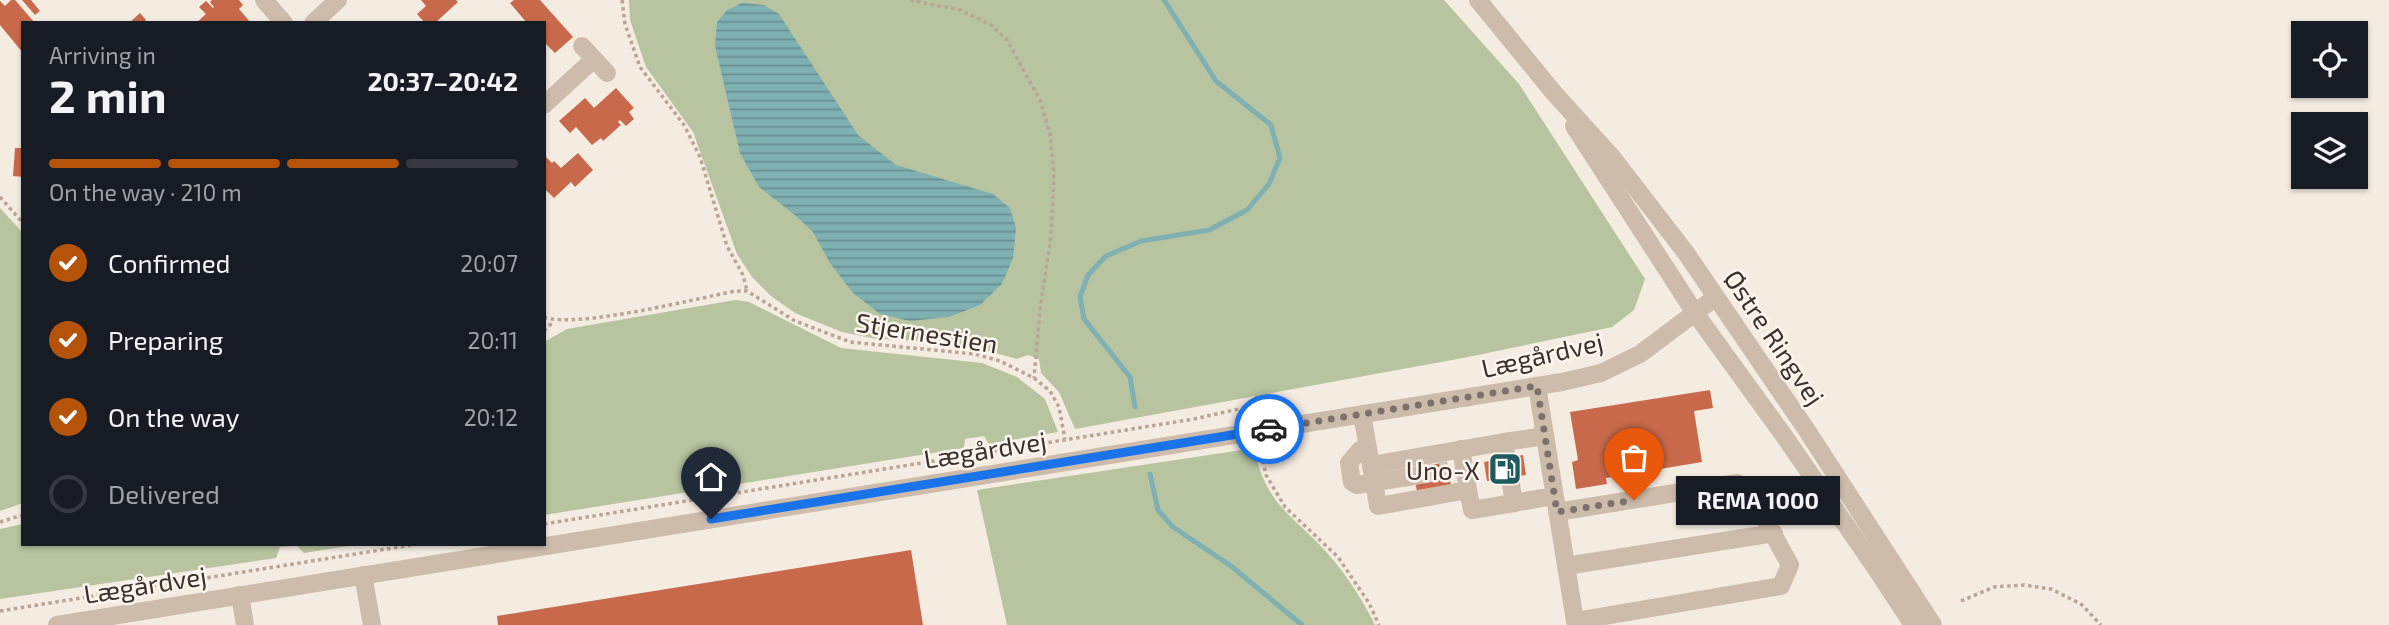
<!DOCTYPE html>
<html lang="en">
<head>
<meta charset="utf-8">
<style>
	body { margin:0; font-family:"Exo 2",sans-serif; background:#20242c; color:#f1f3f6; height:100vh; display:flex; flex-direction:column; font-size:26px; white-space:nowrap }
	* { box-sizing:border-box; margin:0 }
	p { font-size:23px; color:#9ea1a6 }
	.icon { flex:none; width:38px; height:38px; fill:none; stroke:currentColor; stroke-width:2; stroke-linecap:round; stroke-linejoin:round }
	.map { position:relative; flex:1; overflow:hidden }
	.panel { position:absolute; left:21px; top:21px; width:525px; height:525px; display:flex; flex-direction:column; background:#171b24; border-radius:0px; box-shadow:0 2px 5px #0004 }
	.panel>* { flex:none }
	.controls { position:absolute; left:2291px; top:21px; display:grid; gap:14px }
	.controls a { display:grid; place-items:center; width:77px; height:77px; border-radius:0px; background:#171b24; box-shadow:0 2px 5px #0004; font-size:35px }
	.pin { position:absolute; display:grid; place-items:center; width:60px; height:60px; color:#fff; margin:-72px -30px; border-radius:50% 50% 50% 0; rotate:-45deg; box-shadow:0 0 7px #0007 }
	.pin .icon { rotate:45deg }
	.courier { position:absolute; display:grid; place-items:center; width:70px; height:70px; margin:-35px; border:5px solid #1a73e8; border-radius:50%; background:#fff; color:#222; box-shadow:0 2px 9px #0007 }
	.bubble { position:absolute; height:49px; border-radius:0px; background:#171b24; box-shadow:0 2px 5px #0004; font-size:23px; font-weight:700; line-height:49px; text-align:center }
	.head em { font-style:normal; font-weight:700 }
	.head div { display:flex; flex-direction:column-reverse }
	.head { display:flex; align-items:center; justify-content:space-between; height:119px; padding:0 28px }
	h1 { font-size:46px; font-weight:700; line-height:52px }
	.bar { display:grid; grid-template-columns:repeat(4,1fr); gap:10px 7px; align-content:center; height:84px; padding:0 28px }
	.bar i { height:9px; border-radius:5px; background:#363941 }
	.bar .selected { background:#b45309 }
	.bar p { grid-column:span 4 }
	ol { padding:0 28px; list-style:none }
	li { display:flex; align-items:center; gap:21px; height:77px }
	li p { margin-inline-start:auto }
	li .icon { padding:7px; border-radius:50%; background:#b45309; color:#fff; stroke-width:4 }
	li:last-child { color:#9ea1a6 }
	li i { width:38px; height:38px; border:4px solid #363941; border-radius:50% }
	.map>svg:first-child { display:block }
	.grass { fill:#b8c4a0 }
	.water { fill:url(#water-rules) }
	.lines { fill:none; stroke-linecap:round; stroke-linejoin:round }
	.stream { stroke:#7fb0b2; stroke-width:5 }
	.building { fill:#c8694b }
	.minor-tunnel { stroke:#cfc6bd; stroke-width:18; stroke-dasharray:18 9; stroke-linecap:butt }
	.path { stroke:#b9a596; stroke-width:3.5; stroke-dasharray:3.5 3.5; stroke-linecap:butt }
	.minor { stroke:#cdbbac; stroke-width:18 }
	.done { stroke:#7c716b; stroke-width:7; stroke-dasharray:0 12.6 }
	.route { stroke:#1a73e8; stroke-width:9 }
	.labels { text-anchor:middle; dominant-baseline:central; stroke-width:5; stroke-linejoin:round; paint-order:stroke }
	.street-label { font-size:26px; fill:#3b302b; stroke:#fbf5ee }
	.poi-label { font-size:26px; fill:#3b302b; stroke:#fbf5ee; text-anchor:end }
</style>
</head>
<body>
<div class="map">
<svg width="2389" height="625" viewBox="0 0 2389 625">
	<defs>
		<pattern id="water-rules" width="6" height="5" patternUnits="userSpaceOnUse" patternTransform="scale(1.75)"><rect width="6" height="5" fill="#7fb0b2"/><path d="M0 2.5h6" fill="none" stroke="#699091"/></pattern>
	</defs>
	<rect width="100%" height="100%" fill="#f4ebe1"/>
	<!-- grass -->
	<g class="grass">
		<path d="M629 0H1444L1519 84 1645 279 1634 310 1612 327 1463 358 1075 429 1059 392 1041 373 1039 359 1028 355 1017 359 981 349 946 342 877 339 842 332 795 313 771 296 752 277 737 254 693 132 646 67 630 20Z"/>
		<path d="M0 208 23 233V503L0 511Z"/>
		<path d="M735 300 749 302 841 348 982 363 1017 377 1045 399 1058 432 989 444 984 436 965 439 964 448 544 515V342L567 329Z"/>
		<path d="M1242 450 1256 458C1269 503 1288 513 1319 544 1341 567 1361 596 1375 625H1007L977 490Z"/>
		<path d="M23 524V544H361L304 553 297 546 280 547 276 558 0 599V529Z"/>
	</g>
	<!-- water -->
	<path class="water" d="M742 3 764 5 779 14 858 135 896 165 993 194 1010 208 1016 228 1013 258 1002 284 980 305 949 317 910 321 880 314 853 293 830 263 813 232 796 216 759 187 740 153 715 46 717 22 727 10Z"/>
	<g class="lines">
		<!-- stream -->
		<g class="stream">
			<path d="M1135 407 1130 377 1084 319 1080 297 1088 275 1106 256 1141 241 1209 230 1247 210 1269 184 1280 158 1271 125 1216 81 1164 0"/>
			<path d="M1150 474 1158 510 1173 527 1231 566 1302 625"/>
		</g>
	</g>
	<!-- building -->
	<g class="building">
		<path d="M11 0H15L35 23H23V53L0 25V1L5 6Z"/>
		<path d="M22 0H31L40 11 35 15Z"/>
		<path d="M212 0H239L243 5 239 9 251 23H196L206 14 199 7 206 1 213 8 214 7 210 2Z"/>
		<path d="M421 0H456L458 2 435 23H425L417 14 426 6Z"/>
		<path d="M514 0H540L573 37 555 53 544 42V23H527L510 3Z"/>
		<path d="M140 13 146 20 144 23H129Z"/>
		<path d="M616 88 634 108 629 112 634 119 626 126 620 120 618 122 621 125 603 141 601 138 592 145 576 127 570 133 559 121 585 98 594 108Z"/>
		<path d="M15 148H23V177L13 176Z"/>
		<path d="M578 153 593 170 575 187 571 182 554 198 544 188V155L552 163 554 161 561 168Z"/>
		<path d="M1710 390 1713 408 1694 411 1702 462 1606 478 1607 484 1576 489 1572 462 1578 460 1570 412Z"/>
		<path d="M1523 455 1526 475 1487 481 1484 462Z"/>
		<path d="M1447 462 1451 486 1417 492 1413 468Z"/>
		<path d="M911 550 923 625H498L497 616Z"/>
	</g>
	<g class="lines">
		<!-- minor-tunnel -->
		<path class="minor-tunnel" d="M1414 476 1448 470"/>
		<!-- path -->
		<g class="path">
			<path d="M622 0 625 24 640 67 684 125 700 157 727 246 743 275 747 291"/>
			<path d="M910 0 960 10 991 25 1007 40 1040 100 1050 134 1054 173 1051 236 1040 309 1034 378"/>
			<path d="M0 197 23 223"/>
			<path d="M544 317C576 329 695 299 735 291H747L795 321 850 342 975 354 1000 361 1034 378 1050 391 1059 407 1065 439"/>
			<path d="M544 331 554 321"/>
			<path d="M1260 447 1266 475 1285 507 1338 557 1369 603 1379 625"/>
			<path d="M0 522 23 515"/>
			<path d="M544 524 1194 419 1243 408 1248 409 1253 415"/>
			<path d="M1961 601 1994 587 2024 585 2051 589 2081 604 2101 625"/>
			<path d="M0 611 418 544"/>
		</g>
		<!-- minor -->
		<g class="minor">
			<path d="M264 0 284 23"/>
			<path d="M1478 0 1554 93 1612 157 1686 253 1808 432 1933 625"/>
			<path d="M313 23 338 0"/>
			<path d="M582 46 607 73"/>
			<path d="M544 105 594 59"/>
			<path d="M1574 126 1695 313 1782 433 1875 567 1913 625"/>
			<path d="M1537 386C1550 464 1562 543 1575 621L1781 586 1790 565 1749 490 1737 483 1557 512"/>
			<path d="M1362 414 1378 506 1468 490 1461 449"/>
			<path d="M1504 442 1545 436"/>
			<path d="M1368 449 1360 450 1349 463 1352 482 1357 485 1414 476"/>
			<path d="M1371 465 1504 442 1514 503 1472 510 1468 490"/>
			<path d="M1514 503 1554 496"/>
			<path d="M1566 566 1774 533"/>
			<path d="M363 575 372 625"/>
			<path d="M240 595 245 625"/>
			<path d="M57 625 1562 382 1601 373 1640 354 1716 297"/>
		</g>
	</g>
	<g class="lines">
		<!-- done -->
		<path class="done" d="M1269 429 1537 386 1557 512 1634 500"/>
		<!-- route -->
		<path class="route" d="M711 519 1269 429"/>
	</g>
	<!-- icons -->
	<defs>
		<symbol id="fuel-square" viewBox="-11 -11 22 22"><rect x="-9" y="-9" width="18" height="18" rx="4" fill="#1f5a5e" stroke="#fbf5ee"/><path d="M-5.5-6h7V0h2V4h1.3V-2.5L3-4.5l.8-.8L6-3V5H2.5V1h-1V6h-7ZM-4.2-4.7v3.2H.2V-4.7Z" fill="#fff"/></symbol>
	</defs>
	<g fill-rule="evenodd">
		<use href="#fuel-square" x="1486" y="450" width="38" height="38"/>
	</g>
	<g class="labels">
		<!-- street labels -->
		<g class="street-label">
			<text transform="translate(927 332) rotate(9)">Stjernestien</text>
			<text transform="translate(1775 337) rotate(56)">Østre Ringvej</text>
			<text transform="translate(1542 354) rotate(-13)">Lægårdvej</text>
			<text transform="translate(985 449) rotate(-9)">Lægårdvej</text>
			<text transform="translate(145 584) rotate(-9)">Lægårdvej</text>
		</g>
		<!-- poi labels -->
		<g class="poi-label">
			<text x="1480" y="469">Uno-X</text>
		</g>
	</g>
</svg>
<div class="controls">
<a><svg class="icon" aria-label="locate" viewBox="0 0 24 24"><circle cx="12" cy="12" r="6"/><path d="M12 2v4M12 18v4M2 12h4M18 12h4"/></svg></a>
<a><svg class="icon" aria-label="layers" viewBox="0 0 24 24"><path d="M12 4l9 5-9 5-9-5zM3 14l9 5 9-5"/></svg></a>
</div>
<div class="pin" style="left:1634px;top:500px;background:#ea580c"><svg class="icon" aria-label="bag" viewBox="0 0 24 24"><path d="M5 8h14l-1 12H6zM9 8a3 3 0 0 1 6 0"/></svg></div>
<div class="pin" style="left:711px;top:519px;background:#1f2937"><svg class="icon" aria-label="home" viewBox="0 0 24 24"><path d="M3 11l9-7 9 7M6 9v11h12V9"/></svg></div>
<div class="courier" style="left:1269px;top:429px"><svg class="icon" aria-label="car" viewBox="0 0 24 24"><path d="M5 17H2v-5l4-1 3-4h7l3 4 3 1v5h-3M9 17h6M6 11h13"/><circle cx="7" cy="17" r="2"/><circle cx="17" cy="17" r="2"/></svg></div>
<div class="bubble" style="left:1676px;top:476px;width:164px">REMA 1000</div>
<section class="panel">
<div class="head"><div><h1>2 min</h1><p>Arriving in</p></div><em>20:37–20:42</em></div>
<div class="bar"><i class="selected"></i><i class="selected"></i><i class="selected"></i><i></i><p>On the way · 210 m</p></div>
<ol>
<li><svg class="icon" aria-label="check" viewBox="0 0 24 24"><path d="M5 12l5 5 9-10"/></svg>Confirmed<p>20:07</p></li>
<li><svg class="icon" aria-label="check" viewBox="0 0 24 24"><path d="M5 12l5 5 9-10"/></svg>Preparing<p>20:11</p></li>
<li><svg class="icon" aria-label="check" viewBox="0 0 24 24"><path d="M5 12l5 5 9-10"/></svg>On the way<p>20:12</p></li>
<li><i></i>Delivered</li>
</ol>
</section>
</div>
</body>
</html>
